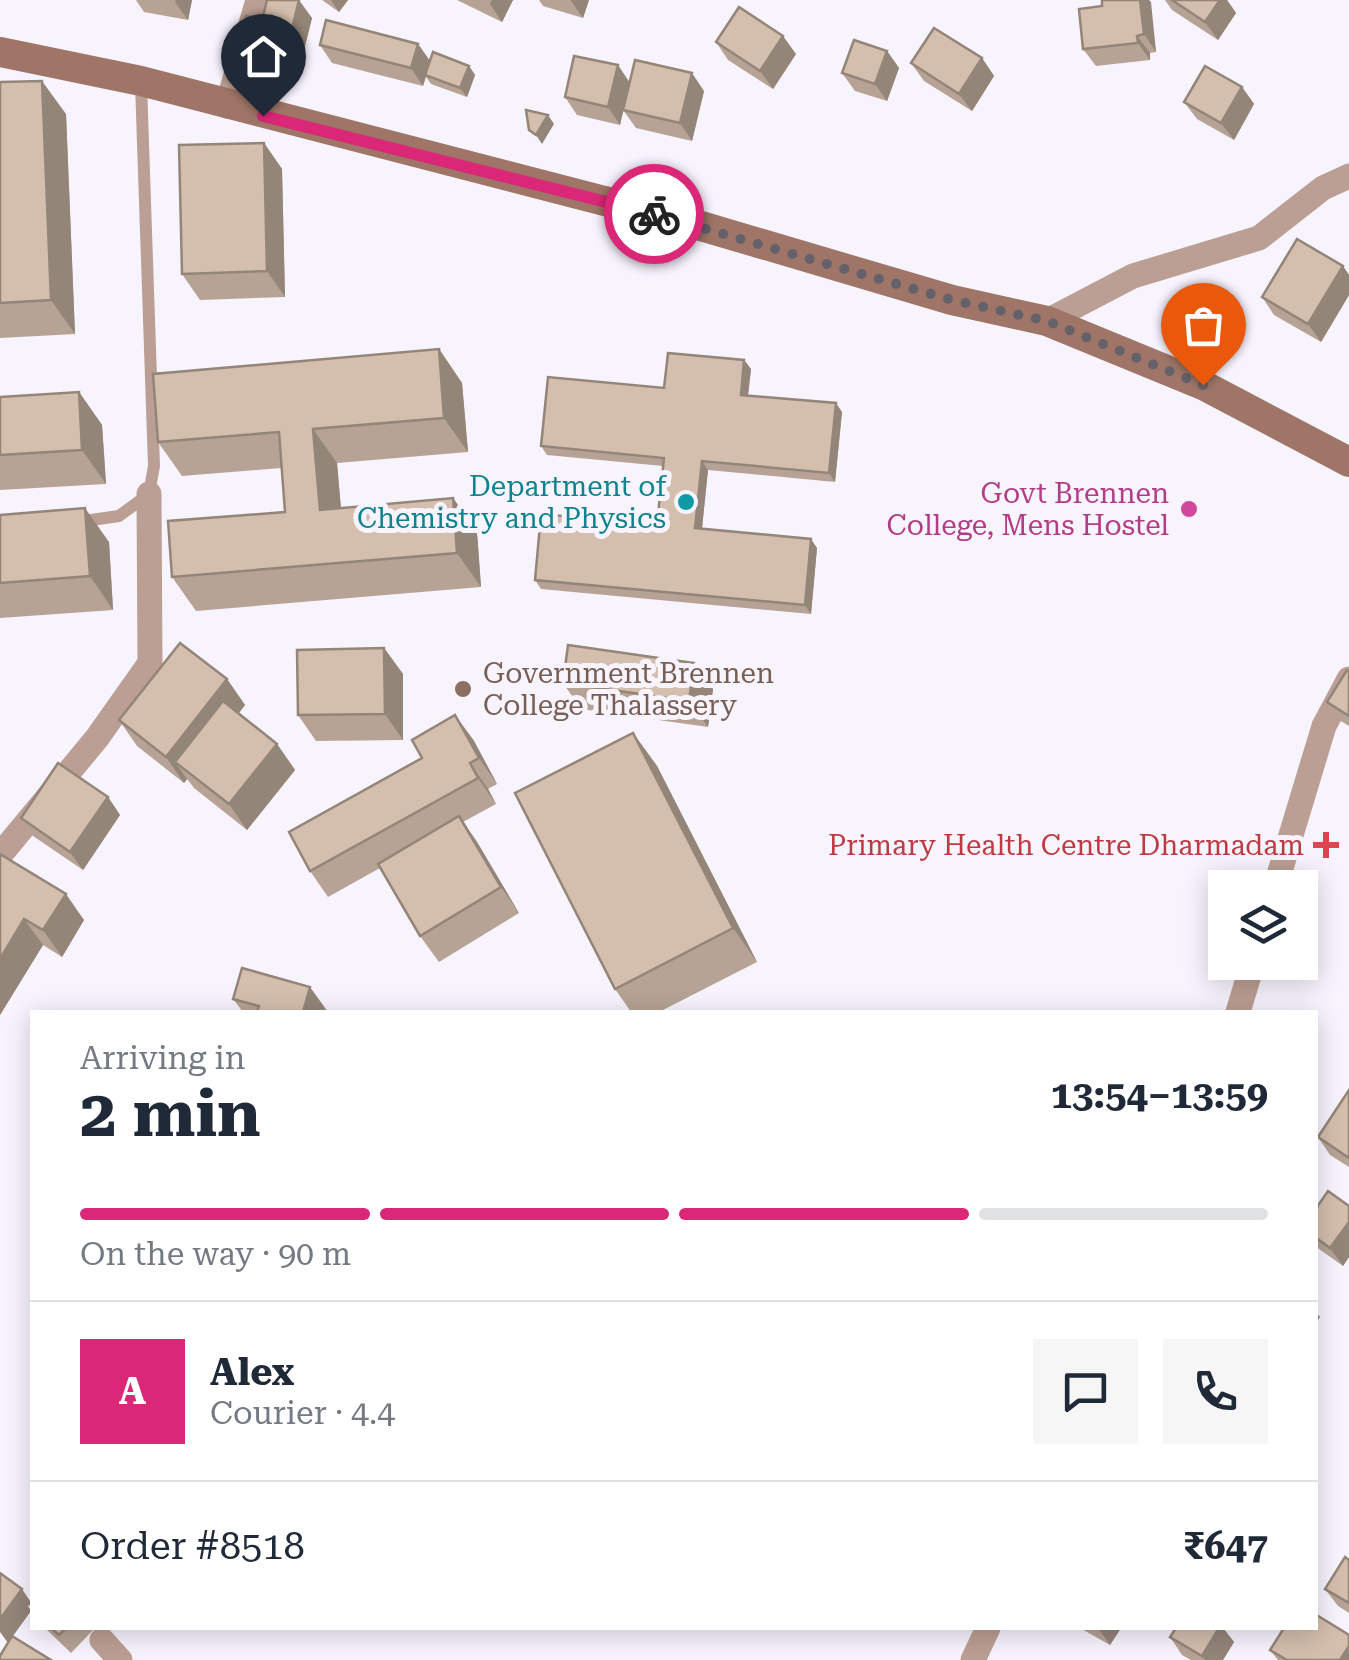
<!DOCTYPE html>
<html lang="en">
<head>
<meta charset="utf-8">
<style>
	body { margin:0; font-family:"Roboto Serif",serif; background:#f6f6f7; color:#1f2937; height:100vh; display:flex; flex-direction:column; font-size:38px; white-space:nowrap }
	* { box-sizing:border-box; margin:0 }
	p { font-size:32px; color:#747a83 }
	.icon { flex:none; width:55px; height:55px; fill:none; stroke:currentColor; stroke-width:2; stroke-linecap:round; stroke-linejoin:round }
	.map { position:relative; flex:1; overflow:hidden }
	.details { position:absolute; left:30px; top:1010px; width:1288px; height:620px; display:flex; flex-direction:column; background:#fff; border-radius:0px; box-shadow:0 5px 25px #0003 }
	.details>* { flex:none }
	.controls { position:absolute; left:1208px; top:870px; display:grid; gap:20px }
	.controls a { display:grid; place-items:center; width:110px; height:110px; border-radius:0px; background:#fff; box-shadow:0 5px 25px #0003; font-size:50px }
	.pin { position:absolute; display:grid; place-items:center; width:85px; height:85px; color:#fff; margin:-102px -42px; border-radius:50% 50% 50% 0; rotate:-45deg; box-shadow:0 0 10px #0007 }
	.pin .icon { rotate:45deg }
	.courier { position:absolute; display:grid; place-items:center; width:100px; height:100px; margin:-50px; border:8px solid #db2777; border-radius:50%; background:#fff; color:#222; box-shadow:0 2px 12px #0007 }
	.head em { font-style:normal; font-weight:700 }
	.head div { display:flex; flex-direction:column-reverse }
	.head { display:flex; align-items:center; justify-content:space-between; height:170px; padding:0 50px }
	h1 { font-size:65px; font-weight:700; line-height:75px }
	.bar { display:grid; grid-template-columns:repeat(4,1fr); gap:15px 10px; align-content:center; height:120px; padding:0 50px }
	.bar i { height:12px; border-radius:8px; background:#e0e1e3 }
	.bar .selected { background:#db2777 }
	.bar p { grid-column:span 4 }
	.line { display:flex; align-items:center; gap:25px; padding:0 50px; border-top:2px solid #e0e1e3 }
	.line div { flex:1 }
	.round { display:grid; place-items:center; flex:none; width:105px; height:105px; border-radius:0px; background:#f6f6f7 }
	.map>svg:first-child { display:block }
	.lines { fill:none; stroke-linecap:round; stroke-linejoin:round }
	.lane { stroke:#bc9f94; stroke-width:12 }
	.street { stroke:#bc9f94; stroke-width:25 }
	.secondary { stroke:#9e7566; stroke-width:30 }
	.wall { fill:#b6a395 }
	.shaded-wall { fill:#948579 }
	.building { fill:#d4bead; stroke:#948579; stroke-width:2.5 }
	.done { stroke:#65616a; stroke-width:10; stroke-dasharray:0 18 }
	.route { stroke:#db2777; stroke-width:12 }
	.culture-dot { fill:#0f9aa8; stroke:#f8f4fe; stroke-width:4 }
	.hotel-dot { fill:#d1479c; stroke:#f8f4fe; stroke-width:4 }
	.education-dot { fill:#8d6e63; stroke:#f8f4fe; stroke-width:4 }
	.health-dot { fill:#e0444e; stroke:#f8f4fe; stroke-width:4 }
	.labels { text-anchor:middle; dominant-baseline:central; stroke-width:10; stroke-linejoin:round; paint-order:stroke }
	.culture-label { font-size:28px; fill:#0d838f; stroke:#f8f4fe; text-anchor:end }
	.hotel-label { font-size:28px; fill:#b23c85; stroke:#f8f4fe; text-anchor:end }
	.education-label { font-size:28px; fill:#785e54; stroke:#f8f4fe; text-anchor:start }
	.health-label { font-size:28px; fill:#be3a42; stroke:#f8f4fe; text-anchor:end }
</style>
</head>
<body>
<div class="map">
<svg width="1349" height="1660" viewBox="0 0 1349 1660">
	<rect width="100%" height="100%" fill="#f8f4fe"/>
	<g class="lines">
		<!-- lane -->
		<path class="lane" d="M77 522 119 516 149 494 154 466 141 84"/>
		<!-- street -->
		<g class="street">
			<path d="M227 106 258 0"/>
			<path d="M1047 321 1133 276 1259 238 1323 188 1349 176"/>
			<path d="M0 855 97 738 150 663 149 494"/>
			<path d="M1275 888 1324 726 1349 679"/>
			<path d="M1238 1012 1253 962"/>
			<path d="M102 1640 120 1660"/>
			<path d="M973 1660 988 1628"/>
		</g>
		<!-- secondary -->
		<path class="secondary" d="M0 52 141 81 701 226 952 300 1047 321 1203 385 1349 462"/>
	</g>
	<!-- wall -->
	<g class="wall">
		<path d="M136 0H192L188 20 144 12Z"/>
		<path d="M322 0H348L339 12Z"/>
		<path d="M457 0H513L502 22Z"/>
		<path d="M539 0H589L583 18 543 6Z"/>
		<path d="M1102 0H1149L1156 52 1150 53V60L1096 66 1083 49 1102 6Z"/>
		<path d="M1165 0H1227L1236 13 1218 40 1172 10Z"/>
		<path d="M312 18 303 54 272 47 268 41 267 50 249 47 243 38 262 19Z"/>
		<path d="M716 42 796 54 773 89 728 60Z"/>
		<path d="M418 44 430 61 469 66 475 75 467 97 431 84 426 77 423 86 332 63 320 45Z"/>
		<path d="M887 51 899 68 887 101 855 91 842 73Z"/>
		<path d="M982 58 994 76 972 111 924 81 911 63Z"/>
		<path d="M0 82 66 114 75 334 0 338Z"/>
		<path d="M630 83 704 91 692 141 636 128 623 110 620 125 577 115 565 97Z"/>
		<path d="M1242 87 1254 104 1234 140 1197 119 1184 102Z"/>
		<path d="M264 143 282 169 285 297 200 300 182 274Z"/>
		<path d="M1343 266 1349 275V295L1321 342 1274 315 1262 297Z"/>
		<path d="M439 349 462 383 468 452 337 463 341 508 453 498 477 532 481 587 196 611 172 577 285 512 281 468 182 476 158 442Z"/>
		<path d="M744 360 751 369 748 395 842 412 835 482 708 470 702 529 817 548 811 614 541 589 535 580 657 524 663 466 547 455 541 446 664 388Z"/>
		<path d="M79 392 102 425 106 484 0 490V397Z"/>
		<path d="M0 515 109 542 113 610 0 618Z"/>
		<path d="M384 648 403 674V740L316 741 298 715Z"/>
		<path d="M694 663 713 689 708 727 581 709 563 683Z"/>
		<path d="M1349 671V726L1339 720 1327 702Z"/>
		<path d="M227 679 245 705 239 713 277 744 295 770 247 830 194 788 187 779 184 783 137 746 119 720Z"/>
		<path d="M455 715 474 741 497 784 488 789 496 804 463 822 477 842 519 913 439 962 420 936 380 868 328 897 310 871 422 758Z"/>
		<path d="M633 733 657 766 757 962 659 1012H631L615 989Z"/>
		<path d="M108 797 120 815 83 870 33 836 21 818Z"/>
		<path d="M0 854 84 920 62 957 43 945 0 1015Z"/>
		<path d="M233 999 328 1012H243Z"/>
		<path d="M1349 1090V1167L1330 1155 1318 1137Z"/>
		<path d="M1315 1206 1317 1208 1349 1206V1257L1343 1266 1315 1246Z"/>
		<path d="M1349 1560V1613L1338 1606 1325 1589Z"/>
		<path d="M45 1628H95L71 1653Z"/>
		<path d="M1080 1628H1121L1110 1645Z"/>
		<path d="M1176 1628H1223L1234 1642 1223 1660H1191L1182 1655 1170 1637Z"/>
		<path d="M1270 1650 1349 1660H1278Z"/>
	</g>
	<!-- shaded-wall -->
	<g class="shaded-wall">
		<path d="M176 0H192L188 20 175 2Z"/>
		<path d="M299 0 312 18 303 54 290 37Z"/>
		<path d="M331 0H348L339 12Z"/>
		<path d="M492 0H513L502 22 490 4Z"/>
		<path d="M571 0H589L583 18 571 1Z"/>
		<path d="M1140 0H1149L1151 2 1156 52 1144 34Z"/>
		<path d="M1220 0H1227L1236 13 1218 40 1205 22Z"/>
		<path d="M262 32 268 41 267 50 261 41Z"/>
		<path d="M783 36 796 54 773 89 760 71Z"/>
		<path d="M1137 36 1150 53V60L1138 43Z"/>
		<path d="M418 44 430 61 423 86 411 68Z"/>
		<path d="M887 51 899 68 887 101 875 84Z"/>
		<path d="M982 58 994 76 972 111 959 94Z"/>
		<path d="M618 65 630 83 620 125 608 107Z"/>
		<path d="M469 66 475 75 467 97 460 88Z"/>
		<path d="M692 73 704 91 692 141 680 123Z"/>
		<path d="M42 81 66 114 75 334 51 300Z"/>
		<path d="M1242 87 1254 104 1234 140 1221 123Z"/>
		<path d="M548 115 554 124 542 144 536 135Z"/>
		<path d="M264 143 282 169 285 297 267 271Z"/>
		<path d="M1343 266 1349 275V295L1321 342 1308 324Z"/>
		<path d="M439 349 462 383 468 452 444 418Z"/>
		<path d="M744 360 751 369 747 404 741 395Z"/>
		<path d="M79 392 102 425 106 484 82 450Z"/>
		<path d="M836 403 842 412 835 482 829 473Z"/>
		<path d="M313 429 337 463 344 544 320 510Z"/>
		<path d="M702 461 708 470 701 537 695 528Z"/>
		<path d="M453 498 477 532 481 587 457 553Z"/>
		<path d="M85 508 109 542 113 610 90 576Z"/>
		<path d="M811 539 817 548 811 614 805 605Z"/>
		<path d="M384 648 403 674V740L385 714Z"/>
		<path d="M694 663 713 689 708 727 689 701Z"/>
		<path d="M227 679 245 705 191 774 175 762 187 779 184 783 166 757Z"/>
		<path d="M455 715 474 741 497 784 479 758Z"/>
		<path d="M633 733 657 766 757 962 733 928Z"/>
		<path d="M277 744 295 770 247 830 229 804Z"/>
		<path d="M470 763 488 789 496 804 478 778Z"/>
		<path d="M108 797 120 815 83 870 70 852Z"/>
		<path d="M459 816 477 842 519 913 501 887Z"/>
		<path d="M66 894 84 920 62 957 43 930Z"/>
		<path d="M24 919 43 945 0 1015V959Z"/>
		<path d="M310 987 328 1012H303Z"/>
		<path d="M1349 1222V1257L1343 1266 1330 1248Z"/>
		<path d="M1315 1311 1320 1317 1315 1325Z"/>
		<path d="M22 1589 32 1604 28 1606 31 1611 8 1643 0 1632V1619Z"/>
		<path d="M1098 1628H1121L1110 1645Z"/>
		<path d="M1219 1628H1223L1234 1642 1223 1660H1205L1202 1656Z"/>
		<path d="M1349 1646V1660H1340Z"/>
	</g>
	<!-- building -->
	<g class="building">
		<path d="M267 0H299L290 37 260 29Z"/>
		<path d="M1102 0H1140L1144 34 1137 36 1138 43 1083 49 1079 9 1102 6Z"/>
		<path d="M1172 0H1220L1205 22Z"/>
		<path d="M739 7 783 36 760 71 716 42Z"/>
		<path d="M246 16 262 19 260 29 262 32 261 41 243 38Z"/>
		<path d="M326 20 418 44 411 68 320 45Z"/>
		<path d="M934 28 982 58 959 94 911 63Z"/>
		<path d="M854 40 887 51 875 84 842 73Z"/>
		<path d="M433 52 469 66 460 88 425 75Z"/>
		<path d="M574 56 618 65 608 107 565 97Z"/>
		<path d="M635 60 692 73 680 123 623 110Z"/>
		<path d="M1205 66 1242 87 1221 123 1184 102Z"/>
		<path d="M42 81 51 300 0 303V82Z"/>
		<path d="M526 110 548 115 536 135 529 130Z"/>
		<path d="M264 143 267 271 182 274 179 145Z"/>
		<path d="M1297 239 1343 266 1308 324 1262 297Z"/>
		<path d="M439 349 444 418 313 429 320 510 453 498 457 553 172 577 168 521 285 512 279 432 158 442 153 374Z"/>
		<path d="M668 353 744 360 741 395 836 403 829 473 702 461 695 528 811 539 805 605 535 580 541 514 657 524 664 458 541 446 548 377 664 388Z"/>
		<path d="M79 392 82 450 0 455V397Z"/>
		<path d="M85 508 90 576 0 583V515Z"/>
		<path d="M180 643 227 679 166 757 119 720Z"/>
		<path d="M568 645 694 663 689 701 563 683Z"/>
		<path d="M384 648 385 714 298 715 297 650Z"/>
		<path d="M1347 670 1349 671V716L1327 702Z"/>
		<path d="M223 701 277 744 229 804 175 762Z"/>
		<path d="M455 715 479 758 470 763 478 778 310 871 289 832 422 758 412 740Z"/>
		<path d="M633 733 733 928 615 989 515 793Z"/>
		<path d="M58 763 108 797 70 852 21 818Z"/>
		<path d="M459 816 501 887 420 936 378 864Z"/>
		<path d="M0 854 66 894 43 930 24 919 0 959Z"/>
		<path d="M242 968 310 987 303 1012H257L259 1006 233 999Z"/>
		<path d="M1349 1090V1158L1318 1137Z"/>
		<path d="M1328 1191 1349 1206V1222L1330 1248 1315 1237V1210Z"/>
		<path d="M1345 1557 1349 1560V1603L1325 1589Z"/>
		<path d="M0 1573 22 1589 0 1619Z"/>
		<path d="M1315 1614 1349 1635V1646L1340 1660H1287L1270 1650 1284 1628H1315Z"/>
		<path d="M51 1628H66L59 1635Z"/>
		<path d="M1176 1628H1219L1202 1656 1170 1637Z"/>
		<path d="M12 1636 51 1660H0V1656Z"/>
	</g>
	<g class="lines">
		<!-- done -->
		<path class="done" d="M654 214 952 300 1047 321 1203 385"/>
		<!-- route -->
		<path class="route" d="M263 116 654 214"/>
	</g>
	<!-- markers -->
	<circle class="culture-dot" cx="686" cy="502" r="10"/>
	<circle class="hotel-dot" cx="1189" cy="509" r="10"/>
	<circle class="education-dot" cx="463" cy="689" r="10"/>
	<path class="health-dot" d="M1321 830h10v10h10v10h-10v10h-10v-10h-10v-10h10z"/>
	<g class="labels">
		<!-- culture labels -->
		<g class="culture-label">
			<text x="666" y="486">Department of<tspan x="666" dy="32">Chemistry and Physics</tspan></text>
		</g>
		<!-- hotel labels -->
		<g class="hotel-label">
			<text x="1169" y="493">Govt Brennen<tspan x="1169" dy="32">College, Mens Hostel</tspan></text>
		</g>
		<!-- education labels -->
		<g class="education-label">
			<text x="483" y="673">Government Brennen<tspan x="483" dy="32">College Thalassery</tspan></text>
		</g>
		<!-- health labels -->
		<g class="health-label">
			<text x="1304" y="845">Primary Health Centre Dharmadam</text>
		</g>
	</g>
</svg>
<div class="controls">
<a><svg class="icon" aria-label="layers" viewBox="0 0 24 24"><path d="M12 4l9 5-9 5-9-5zM3 14l9 5 9-5"/></svg></a>
</div>
<div class="pin" style="left:1203px;top:385px;background:#ea580c"><svg class="icon" aria-label="bag" viewBox="0 0 24 24"><path d="M5 8h14l-1 12H6zM9 8a3 3 0 0 1 6 0"/></svg></div>
<div class="pin" style="left:263px;top:116px;background:#1f2937"><svg class="icon" aria-label="home" viewBox="0 0 24 24"><path d="M3 11l9-7 9 7M6 9v11h12V9"/></svg></div>
<div class="courier" style="left:654px;top:214px"><svg class="icon" aria-label="bike" viewBox="0 0 24 24"><circle cx="6" cy="16" r="4"/><circle cx="18" cy="16" r="4"/><path d="M6 16l4-8h5l3 8M10 8l3 8H6M13 5h3"/></svg></div>
<section class="details">
<div class="head"><div><h1>2 min</h1><p>Arriving in</p></div><em>13:54–13:59</em></div>
<div class="bar"><i class="selected"></i><i class="selected"></i><i class="selected"></i><i></i><p>On the way · 90 m</p></div>
<div class="line" style="height:180px"><b class="round" style="background:#db2777;color:#fff">A</b><div><b>Alex</b><p>Courier · 4.4</p></div><a class="round"><svg class="icon" aria-label="chat" viewBox="0 0 24 24"><path d="M4 5h16v11H9l-5 4z"/></svg></a><a class="round"><svg class="icon" aria-label="phone" viewBox="0 0 24 24"><path d="M5 4h4l2 5-3 2q2 4 5 5l2-3 5 2v4C11 20 4 13 5 4z"/></svg></a></div>
<div class="line" style="height:130px"><div>Order #8518</div><b>₹647</b></div>
</section>
</div>
</body>
</html>
